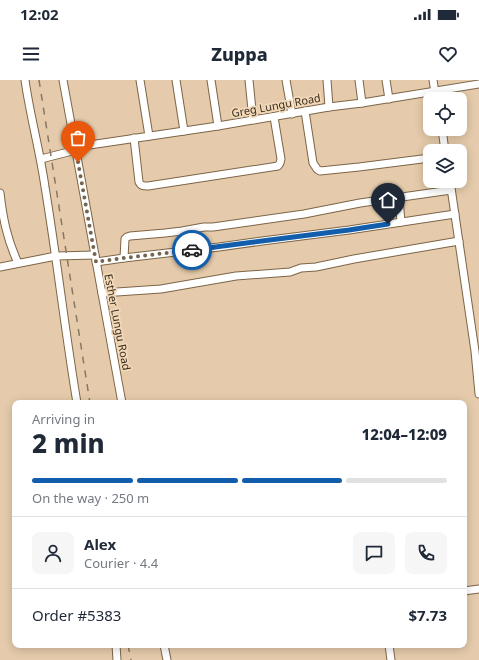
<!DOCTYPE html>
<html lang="en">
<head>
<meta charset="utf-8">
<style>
	body { margin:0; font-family:"Noto Sans",sans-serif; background:#f6f6f7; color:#1f2937; height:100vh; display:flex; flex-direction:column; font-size:15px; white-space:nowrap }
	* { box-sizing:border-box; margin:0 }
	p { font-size:13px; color:#747a83 }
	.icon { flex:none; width:22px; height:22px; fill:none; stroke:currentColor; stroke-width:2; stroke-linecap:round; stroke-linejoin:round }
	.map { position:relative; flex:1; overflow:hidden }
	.drawer { position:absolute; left:12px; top:320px; width:455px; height:248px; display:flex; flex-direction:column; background:#fff; border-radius:8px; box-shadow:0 2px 10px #0003 }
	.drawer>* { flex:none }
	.fabs { position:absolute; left:423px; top:12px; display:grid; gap:8px }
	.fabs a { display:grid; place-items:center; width:44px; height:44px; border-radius:8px; background:#fff; box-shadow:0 2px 10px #0003; font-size:20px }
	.pin { position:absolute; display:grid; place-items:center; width:34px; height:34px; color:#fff; margin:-41px -17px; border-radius:50% 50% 50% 0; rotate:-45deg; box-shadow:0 0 4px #0007 }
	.pin .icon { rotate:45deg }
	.courier { position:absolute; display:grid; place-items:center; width:40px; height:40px; margin:-20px; border:3px solid #125ead; border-radius:50%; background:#fff; color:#222; box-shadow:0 1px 5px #0007 }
	.overview em { font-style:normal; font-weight:800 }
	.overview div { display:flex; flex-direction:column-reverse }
	.overview { display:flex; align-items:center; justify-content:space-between; height:68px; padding:0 20px }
	h1 { font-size:26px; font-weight:800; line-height:30px }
	.bar { display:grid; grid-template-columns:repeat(4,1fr); gap:6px 4px; align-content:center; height:48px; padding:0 20px }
	.bar i { height:5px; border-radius:3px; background:#e0e1e3 }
	.bar .current { background:#125ead }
	.bar p { grid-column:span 4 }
	.line { display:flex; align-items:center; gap:10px; padding:0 20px; border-top:1px solid #e0e1e3 }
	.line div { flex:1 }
	.round { display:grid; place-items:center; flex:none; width:42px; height:42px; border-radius:8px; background:#f6f6f7 }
	.status { display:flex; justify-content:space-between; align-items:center; height:28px; padding:0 20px; background:#fff; direction:ltr }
	.status svg { height:11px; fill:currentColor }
	header { display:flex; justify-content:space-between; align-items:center; height:52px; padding:0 20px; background:#fff; font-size:18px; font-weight:800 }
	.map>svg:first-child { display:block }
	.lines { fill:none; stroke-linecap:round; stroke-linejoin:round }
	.minor-casing { stroke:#7c6547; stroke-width:9 }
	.minor { stroke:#fff; stroke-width:7 }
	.rail { stroke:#897761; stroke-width:1.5; stroke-dasharray:7 7; stroke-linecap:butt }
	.done { stroke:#746451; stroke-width:4; stroke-dasharray:0 7.2 }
	.route { stroke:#125ead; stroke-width:5 }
	.labels { text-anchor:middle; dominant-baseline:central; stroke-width:3.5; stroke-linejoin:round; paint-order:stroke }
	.street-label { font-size:11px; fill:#372d20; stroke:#f2d8b7 }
</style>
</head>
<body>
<div class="status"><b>12:02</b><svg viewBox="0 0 49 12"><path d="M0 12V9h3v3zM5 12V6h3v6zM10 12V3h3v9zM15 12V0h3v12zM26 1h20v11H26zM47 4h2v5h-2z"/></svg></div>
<header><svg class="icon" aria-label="menu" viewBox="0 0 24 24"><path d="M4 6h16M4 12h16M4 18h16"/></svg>Zuppa<svg class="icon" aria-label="heart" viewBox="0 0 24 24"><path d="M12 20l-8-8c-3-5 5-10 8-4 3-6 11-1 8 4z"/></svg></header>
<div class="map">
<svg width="479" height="580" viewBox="0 0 479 580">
	<rect width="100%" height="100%" fill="#e5cbab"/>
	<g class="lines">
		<defs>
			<g id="minor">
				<path d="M25 0C30 36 40 71 45 107 57 179 65 251 77 323"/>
				<path d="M63 0 122 323"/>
				<path d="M140 0 149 56"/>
				<path d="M176 0 184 51"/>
				<path d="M211 0 218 46"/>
				<path d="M249 0 253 40"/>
				<path d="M286 0 292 34"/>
				<path d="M327 0 329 27"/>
				<path d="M359 0 362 23"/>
				<path d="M386 0 389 19"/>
				<path d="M433 0 436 19"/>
				<path d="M305 31 313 83 317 89 320 91 359 87 430 78"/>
				<path d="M442 49 445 71"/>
				<path d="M134 58 139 102C141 106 143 106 148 106L278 86 280 83 281 79 274 37"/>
				<path d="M76 67 218 46 329 27 362 23 479 4"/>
				<path d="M41 79 76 70"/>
				<path d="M450 101 475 271 479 314"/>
				<path d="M0 113C3 139 7 159 18 183"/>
				<path d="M399 118 401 142"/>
				<path d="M124 178 125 159 127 157 130 156 165 153 182 151 204 147H213L304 134 360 123 451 110"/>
				<path d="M96 182 124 178 219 167 262 161 349 150 455 134"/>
				<path d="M0 187 56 176 95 175"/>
				<path d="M102 213 161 209 236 196 290 192 301 188 316 187 354 179 459 161"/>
				<path d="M464 511 479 509"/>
				<path d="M116 565 117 580"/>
				<path d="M164 565 167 580"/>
				<path d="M389 565 391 580"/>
			</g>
		</defs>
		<!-- minor casing -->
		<use href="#minor" class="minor-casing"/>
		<!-- minor -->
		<use href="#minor" class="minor"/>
		<!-- rail -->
		<g class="rail">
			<path d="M39 0 90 323"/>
			<path d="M128 565 131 580"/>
		</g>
	</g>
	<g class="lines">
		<!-- done -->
		<path class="done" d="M78 82 96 182 124 178 192 170"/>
		<!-- route -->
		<path class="route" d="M192 170 349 150 388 144"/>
	</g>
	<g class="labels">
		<!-- street labels -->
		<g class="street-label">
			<text transform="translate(276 25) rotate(-10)">Greg Lungu Road</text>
			<text transform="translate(118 242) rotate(79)">Esther Lungu Road</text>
		</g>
	</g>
</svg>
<div class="fabs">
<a><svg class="icon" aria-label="locate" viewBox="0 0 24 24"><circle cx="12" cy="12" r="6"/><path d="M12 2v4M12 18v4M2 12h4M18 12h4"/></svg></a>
<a><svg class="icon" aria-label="layers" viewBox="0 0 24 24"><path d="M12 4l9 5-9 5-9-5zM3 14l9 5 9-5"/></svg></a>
</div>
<div class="pin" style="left:78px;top:82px;background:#ea580c"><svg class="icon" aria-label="bag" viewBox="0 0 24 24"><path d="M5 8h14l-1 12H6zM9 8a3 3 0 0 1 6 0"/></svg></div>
<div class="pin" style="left:388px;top:144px;background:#1f2937"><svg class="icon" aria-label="home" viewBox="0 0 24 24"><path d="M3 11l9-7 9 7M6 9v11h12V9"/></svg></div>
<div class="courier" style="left:192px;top:170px"><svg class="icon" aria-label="car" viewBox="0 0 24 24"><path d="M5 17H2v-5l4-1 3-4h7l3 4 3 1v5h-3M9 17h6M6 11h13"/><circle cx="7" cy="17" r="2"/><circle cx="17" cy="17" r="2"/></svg></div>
<section class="drawer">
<div class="overview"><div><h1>2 min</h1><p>Arriving in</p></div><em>12:04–12:09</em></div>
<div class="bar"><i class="current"></i><i class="current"></i><i class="current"></i><i></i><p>On the way · 250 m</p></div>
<div class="line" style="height:72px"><a class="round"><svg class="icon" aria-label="person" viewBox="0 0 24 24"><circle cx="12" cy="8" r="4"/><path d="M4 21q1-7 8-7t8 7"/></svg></a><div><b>Alex</b><p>Courier · 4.4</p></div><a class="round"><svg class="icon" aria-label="chat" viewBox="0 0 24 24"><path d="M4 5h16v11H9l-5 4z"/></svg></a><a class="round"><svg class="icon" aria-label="phone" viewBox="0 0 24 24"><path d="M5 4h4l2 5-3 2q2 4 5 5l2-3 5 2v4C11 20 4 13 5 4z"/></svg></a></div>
<div class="line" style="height:52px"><div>Order #5383</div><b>$7.73</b></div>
</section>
</div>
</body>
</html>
